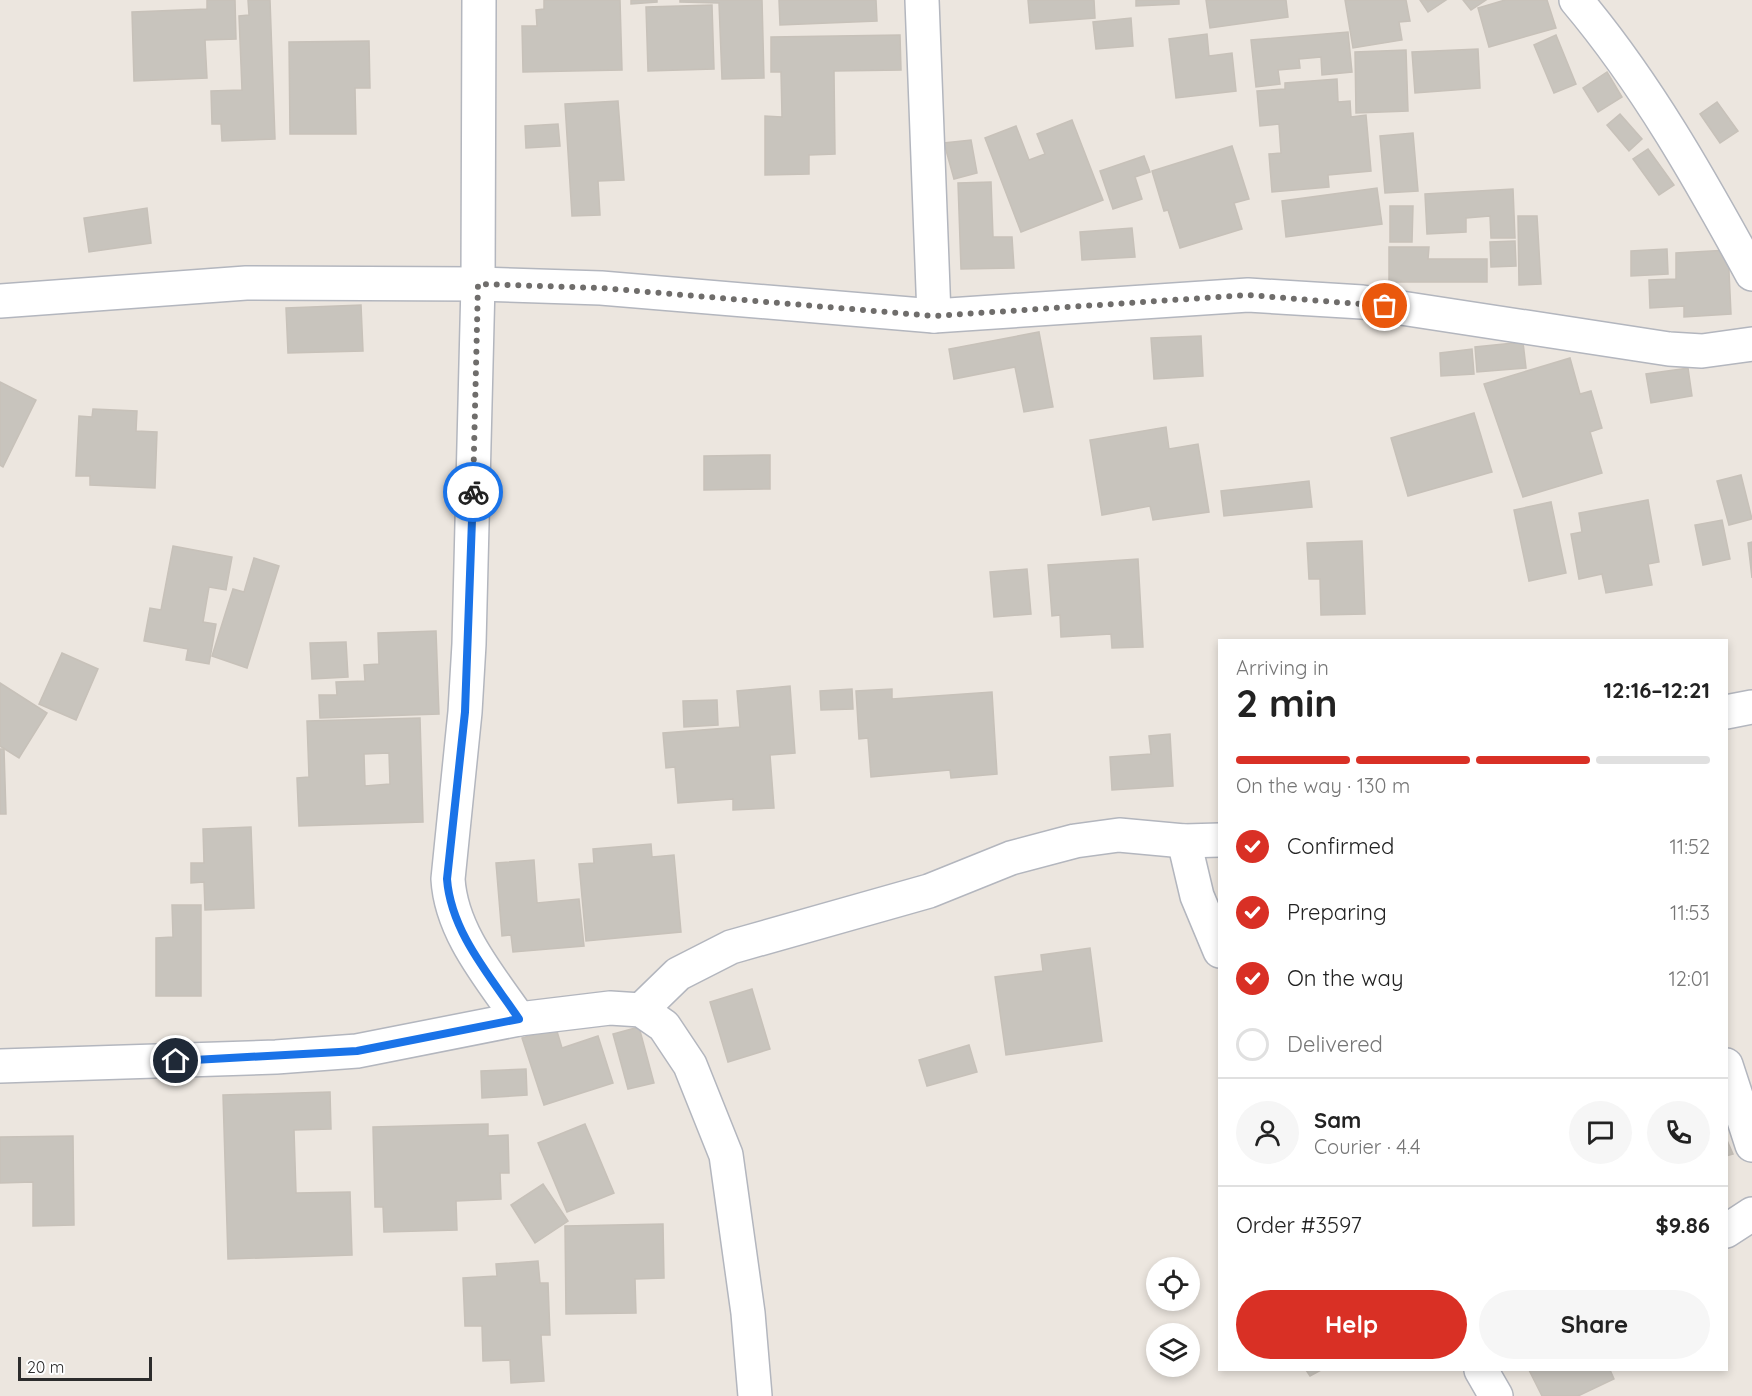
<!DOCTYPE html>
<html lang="en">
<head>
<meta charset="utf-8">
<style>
	body { margin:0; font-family:Quicksand,sans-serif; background:#f6f6f6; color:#222; height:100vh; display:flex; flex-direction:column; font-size:22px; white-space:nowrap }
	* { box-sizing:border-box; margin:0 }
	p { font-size:20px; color:#767676 }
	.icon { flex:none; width:33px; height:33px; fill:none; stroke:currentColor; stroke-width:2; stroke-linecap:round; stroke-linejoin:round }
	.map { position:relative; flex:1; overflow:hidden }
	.side { position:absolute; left:1218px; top:639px; width:510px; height:732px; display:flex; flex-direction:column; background:#fff; border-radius:0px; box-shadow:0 3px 9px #0003 }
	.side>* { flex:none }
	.controls { position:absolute; left:1146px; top:1257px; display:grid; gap:12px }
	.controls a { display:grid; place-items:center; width:54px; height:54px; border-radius:50%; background:#fff; box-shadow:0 3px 9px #0003; font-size:30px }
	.scale { position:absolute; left:18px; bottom:15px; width:134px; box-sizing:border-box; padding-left:6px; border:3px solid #2c2c2c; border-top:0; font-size:16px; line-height:21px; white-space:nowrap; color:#2c2c2c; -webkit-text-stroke:4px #fff; paint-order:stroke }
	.pin { position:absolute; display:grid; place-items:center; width:51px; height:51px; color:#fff; margin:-26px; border:3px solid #fff; border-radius:50%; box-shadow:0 2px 6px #0007 }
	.courier { position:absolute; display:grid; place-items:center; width:60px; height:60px; margin:-30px; border:4px solid #1a73e8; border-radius:50%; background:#fff; color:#222; box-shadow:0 2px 8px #0007 }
	.headline em { font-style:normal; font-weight:700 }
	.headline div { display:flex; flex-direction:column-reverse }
	.headline { display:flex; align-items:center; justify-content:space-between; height:102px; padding:0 18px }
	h1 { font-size:39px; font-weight:700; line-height:45px }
	.bar { display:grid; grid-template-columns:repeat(4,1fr); gap:9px 6px; align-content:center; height:72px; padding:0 18px }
	.bar i { height:8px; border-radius:4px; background:#e0e0e0 }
	.bar .current { background:#d93025 }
	.bar p { grid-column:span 4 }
	.line { display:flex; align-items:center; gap:15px; padding:0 18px; border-top:2px solid #e0e0e0 }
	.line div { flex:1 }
	.round { display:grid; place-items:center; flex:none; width:63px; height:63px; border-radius:32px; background:#f6f6f6 }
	ol { padding:0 18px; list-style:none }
	li { display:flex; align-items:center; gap:18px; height:66px }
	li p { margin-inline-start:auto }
	li .icon { padding:6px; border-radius:50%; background:#d93025; color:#fff; stroke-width:4 }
	li:last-child { color:#767676 }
	li i { width:33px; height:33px; border:3px solid #e0e0e0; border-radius:50% }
	.action { display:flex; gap:12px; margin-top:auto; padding:12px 18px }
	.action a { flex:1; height:69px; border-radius:36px; background:#d93025; color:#fff; font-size:24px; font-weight:700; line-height:69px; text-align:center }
	.action a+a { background:#f6f6f6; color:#222 }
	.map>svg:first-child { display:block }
	.building { fill:#c8c4bd; stroke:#c7c1b9; stroke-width:1.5; fill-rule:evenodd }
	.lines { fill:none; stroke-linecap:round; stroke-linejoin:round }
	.minor-casing { stroke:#b3b6be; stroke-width:36 }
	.minor { stroke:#fff; stroke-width:33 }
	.done { stroke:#6f6d6b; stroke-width:6; stroke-dasharray:0 10.8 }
	.route { stroke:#1a73e8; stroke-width:8 }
</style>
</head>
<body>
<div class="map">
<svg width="1752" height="1396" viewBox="0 0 1752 1396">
	<rect width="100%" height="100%" fill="#ece6df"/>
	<!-- building -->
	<g class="building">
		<path d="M207 0H235L236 39 205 40 207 78 134 81 132 12 207 9Z"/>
		<path d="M248 0H270L275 139 222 141 221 124H212L211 91 242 90 239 16 249 15Z"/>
		<path d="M544 0H620L622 70 523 72 522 26H537L536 10 544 9Z"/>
		<path d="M631 0H657V2L631 4Z"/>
		<path d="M680 0H762L764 78 722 79 719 3 680 2Z"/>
		<path d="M779 0H876L877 21 780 25Z"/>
		<path d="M1028 0H1094L1095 18 1030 23Z"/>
		<path d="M1136 0H1179V4L1136 6Z"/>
		<path d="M1206 0H1286L1288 17 1210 28Z"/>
		<path d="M1345 0H1406L1410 21 1399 22 1402 40 1353 48Z"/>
		<path d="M1420 0H1446L1428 12Z"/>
		<path d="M1463 0H1486L1471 10Z"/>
		<path d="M1505 0H1547L1556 28 1489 47 1478 8Z"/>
		<path d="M712 5 714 69 648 71 646 7Z"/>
		<path d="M1131 18 1133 46 1096 49 1093 22Z"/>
		<path d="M1348 32 1352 72 1322 75 1321 57 1299 59 1300 68 1278 70 1280 84 1256 87 1251 40Z"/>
		<path d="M1207 34 1209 56 1232 53 1236 91 1176 98 1169 39Z"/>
		<path d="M900 35 901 70 834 71 835 154 809 155V174L765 175V116L782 117 781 72H771V37Z"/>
		<path d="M1556 35 1576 84 1554 93 1534 45Z"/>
		<path d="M369 41 370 88H355L356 134H290L289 42Z"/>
		<path d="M1478 49 1480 88 1415 93 1412 52Z"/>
		<path d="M1406 50 1408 111 1356 113 1355 52Z"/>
		<path d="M1607 72 1622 97 1598 112 1583 88Z"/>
		<path d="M1337 79 1338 102 1350 101 1351 117 1366 115 1371 171 1328 175 1329 187 1272 192 1269 154 1281 153 1279 124 1260 126 1257 91 1285 89V83Z"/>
		<path d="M618 101 624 180 598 181 600 215 572 216 565 104Z"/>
		<path d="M1717 102 1738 131 1720 143 1700 114Z"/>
		<path d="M1620 114 1642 139 1629 151 1607 125Z"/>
		<path d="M1072 120 1103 200 1021 232 985 138 1016 126 1029 160 1045 154 1037 134Z"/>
		<path d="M558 124 560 146 526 148 525 126Z"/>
		<path d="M1413 133 1418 191 1385 193 1380 136Z"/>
		<path d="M971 140 977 173 954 179 944 143Z"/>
		<path d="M1232 146 1249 199 1234 203 1242 229 1180 248 1168 210 1164 211 1152 171Z"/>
		<path d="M1648 149 1674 185 1659 195 1633 159Z"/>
		<path d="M1144 156 1150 172 1135 177 1142 199 1113 209 1100 171Z"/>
		<path d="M991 182 993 237H1012L1014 268 961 269 958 183Z"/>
		<path d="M1377 188 1382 224 1286 237 1282 201Z"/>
		<path d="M1513 189 1515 238H1491L1490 216 1466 218V232L1427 234 1425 194Z"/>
		<path d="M1390 206H1413L1412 242H1390Z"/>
		<path d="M147 208 151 243 89 252 84 218Z"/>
		<path d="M1518 216H1537L1541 284 1519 285Z"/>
		<path d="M1132 228 1135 257 1082 260 1080 232Z"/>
		<path d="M1515 241 1516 266 1491 267 1490 242Z"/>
		<path d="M1389 247H1429L1428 259H1487V282H1389Z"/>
		<path d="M1667 249 1668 274 1631 276V251Z"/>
		<path d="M1728 250 1731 314 1684 317V306L1650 308 1649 280 1676 279V253Z"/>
		<path d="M361 305 363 351 288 353 286 308Z"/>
		<path d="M1039 332 1053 407 1024 412 1015 367 954 379 949 349Z"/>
		<path d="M1201 336 1203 376 1154 379 1151 338Z"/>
		<path d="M1523 342 1526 368 1477 372 1475 347Z"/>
		<path d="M1472 349 1474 374 1441 376 1440 353Z"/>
		<path d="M1570 358 1580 394 1591 391 1602 428 1590 432 1602 473 1523 497 1484 384Z"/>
		<path d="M1688 368 1692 396 1651 403 1646 374Z"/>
		<path d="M0 382 36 400 3 467 0 465Z"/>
		<path d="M93 409 137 411 136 431 157 432 155 488 90 485V476H76L79 416 92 417Z"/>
		<path d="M1474 413 1492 472 1408 496 1391 438Z"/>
		<path d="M1166 427 1169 449 1198 444 1209 512 1153 520 1150 506 1102 515 1090 440Z"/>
		<path d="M770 455V489L704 490V456Z"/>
		<path d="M1741 475 1752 519 1729 525 1717 481Z"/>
		<path d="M1309 481 1312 507 1224 516 1221 491Z"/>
		<path d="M1648 500 1659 562 1648 564 1652 585 1606 593 1602 574 1579 579 1571 534 1582 532 1579 513Z"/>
		<path d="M1551 502 1566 573 1529 581 1514 510Z"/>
		<path d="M1722 520 1730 559 1703 565 1695 525Z"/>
		<path d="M1362 541 1365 614 1321 615 1320 579H1309L1307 543Z"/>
		<path d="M1752 542V578L1748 543Z"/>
		<path d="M173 546 232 557 226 590 209 587 203 622 216 624 209 664 186 660 188 649 144 641 150 608 161 610Z"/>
		<path d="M254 558 279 566 247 668 212 656 233 589 244 592Z"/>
		<path d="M1138 559 1143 647 1112 648 1111 634 1061 637 1060 615 1052 616 1048 565Z"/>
		<path d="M1027 569 1031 614 994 617 990 572Z"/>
		<path d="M436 631 439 714 320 718 319 695H337L336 682 365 681 364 665 379 664 378 633Z"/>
		<path d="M346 642 348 677 312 679 310 643Z"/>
		<path d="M62 653 98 669 76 720 39 704Z"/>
		<path d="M0 683 47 713 19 758 0 746Z"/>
		<path d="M790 686 795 753 770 755 774 808 733 810V799L678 803 675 767 666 768 663 733 740 727 737 691Z"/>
		<path d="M852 689 853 709 821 710 820 691Z"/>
		<path d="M892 689V699L992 692 997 774 951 778 950 770 871 777 868 738 859 739 856 691Z"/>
		<path d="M717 700 718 725 684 727 683 701Z"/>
		<path d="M420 718 423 822 299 826 297 778 309 777 307 721ZM389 753 390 784 365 786 364 754Z"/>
		<path d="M1170 734 1173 786 1112 790 1110 757 1151 754 1149 736Z"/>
		<path d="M0 749H4L6 814H0Z"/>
		<path d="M251 827 254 908 205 910 204 882 191 883V863H204L203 829Z"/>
		<path d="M651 844 652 857 674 855 681 932 586 941 579 864 594 863 593 849Z"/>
		<path d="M534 860 537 903 579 899 584 946 513 952 511 935 502 936 496 863Z"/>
		<path d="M172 905H201V996H156V938L173 937Z"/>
		<path d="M1090 948 1102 1041 1006 1055 995 977 1043 971 1041 955Z"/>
		<path d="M752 989 770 1049 728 1062 710 1002Z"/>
		<path d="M639 1027 654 1083 628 1089 613 1034Z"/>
		<path d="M556 1028 562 1048 598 1036 613 1083 544 1105 522 1038Z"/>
		<path d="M969 1045 977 1072 927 1086 919 1060Z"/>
		<path d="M526 1069 527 1095 482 1098 481 1071Z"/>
		<path d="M330 1092 331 1129 294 1130 296 1193 350 1192 352 1255 228 1259 223 1095Z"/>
		<path d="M488 1124V1136L508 1135 509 1173H500L501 1199 456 1201 457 1230 384 1232 383 1207H375L373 1127Z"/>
		<path d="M585 1124 614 1193 567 1212 538 1143Z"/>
		<path d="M73 1136 74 1225 33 1226V1182L0 1183V1137Z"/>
		<path d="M1726 1138 1733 1154 1726 1156Z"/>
		<path d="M543 1184 568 1221 535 1243 511 1205Z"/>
		<path d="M663 1224 664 1278 635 1279 636 1313 566 1314 565 1226Z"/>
		<path d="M538 1261 540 1283H548L550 1335H541L544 1381 511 1383 510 1360 483 1361 482 1326H465L463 1278 497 1276 496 1264Z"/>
		<path d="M1306 1370H1321L1310 1376Z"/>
		<path d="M1529 1370H1610L1614 1379 1578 1396H1542Z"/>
	</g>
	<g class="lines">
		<defs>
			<g id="minor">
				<path d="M479 0 478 284 469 644 465 712 448 879C451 932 490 977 519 1019"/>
				<path d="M922 0 934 316"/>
				<path d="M1576 0C1646 83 1700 179 1752 274"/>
				<path d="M0 301 246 283 478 284 601 288 934 316 1248 295 1362 302 1669 349 1702 351 1752 344"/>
				<path d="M1726 712 1752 707"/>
				<path d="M1184 841 1197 896 1220 951"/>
				<path d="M641 1010 678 974 731 947 929 891 1011 858 1075 841 1119 835 1184 841 1220 840"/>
				<path d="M1726 1065 1752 1145"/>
				<path d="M0 1066 276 1057 357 1051 519 1019 610 1008 641 1010 664 1026 690 1065 726 1155 748 1313 755 1396"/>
				<path d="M1726 1231 1752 1214"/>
				<path d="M1481 1370 1496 1396"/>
			</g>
		</defs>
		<!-- minor casing -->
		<use href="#minor" class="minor-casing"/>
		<!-- minor -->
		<use href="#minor" class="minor"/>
	</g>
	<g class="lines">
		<!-- done -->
		<path class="done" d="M473 492 478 284 601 288 934 316 1248 295 1385 306"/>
		<!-- route -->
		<path class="route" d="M176 1061 357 1051 519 1019C490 976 451 932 447 879L465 712 473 492"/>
	</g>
</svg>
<div class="controls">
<a><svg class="icon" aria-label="locate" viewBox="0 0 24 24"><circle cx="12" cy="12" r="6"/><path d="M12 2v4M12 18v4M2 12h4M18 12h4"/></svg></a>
<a><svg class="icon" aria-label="layers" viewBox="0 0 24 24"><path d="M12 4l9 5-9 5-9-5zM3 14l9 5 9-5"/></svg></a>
</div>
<div class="scale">20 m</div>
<div class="pin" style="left:1385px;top:306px;background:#ea580c"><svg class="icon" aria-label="bag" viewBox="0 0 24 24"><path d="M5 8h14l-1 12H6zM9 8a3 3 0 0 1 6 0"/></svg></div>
<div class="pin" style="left:176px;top:1061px;background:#1f2937"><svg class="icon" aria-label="home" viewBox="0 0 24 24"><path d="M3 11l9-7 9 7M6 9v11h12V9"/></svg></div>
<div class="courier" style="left:473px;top:492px"><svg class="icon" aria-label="bike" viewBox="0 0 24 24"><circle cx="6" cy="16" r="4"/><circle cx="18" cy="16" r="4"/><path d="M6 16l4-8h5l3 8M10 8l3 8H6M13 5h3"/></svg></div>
<section class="side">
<div class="headline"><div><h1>2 min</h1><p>Arriving in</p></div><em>12:16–12:21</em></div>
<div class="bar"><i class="current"></i><i class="current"></i><i class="current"></i><i></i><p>On the way · 130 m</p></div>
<ol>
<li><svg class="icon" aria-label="check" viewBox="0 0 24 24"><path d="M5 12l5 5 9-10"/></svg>Confirmed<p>11:52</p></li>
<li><svg class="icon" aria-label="check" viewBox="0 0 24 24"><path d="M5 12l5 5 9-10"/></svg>Preparing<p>11:53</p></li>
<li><svg class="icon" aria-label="check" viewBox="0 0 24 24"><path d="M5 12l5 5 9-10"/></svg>On the way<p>12:01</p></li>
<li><i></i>Delivered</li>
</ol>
<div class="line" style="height:108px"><a class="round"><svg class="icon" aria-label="person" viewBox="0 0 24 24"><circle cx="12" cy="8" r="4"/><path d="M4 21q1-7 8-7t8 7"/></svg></a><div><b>Sam</b><p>Courier · 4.4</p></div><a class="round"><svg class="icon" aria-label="chat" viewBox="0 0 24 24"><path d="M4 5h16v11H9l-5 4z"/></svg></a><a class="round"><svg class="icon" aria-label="phone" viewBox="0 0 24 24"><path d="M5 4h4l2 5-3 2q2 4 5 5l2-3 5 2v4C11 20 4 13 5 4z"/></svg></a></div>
<div class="line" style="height:78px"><div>Order #3597</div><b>$9.86</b></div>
<div class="action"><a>Help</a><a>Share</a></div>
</section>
</div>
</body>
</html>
